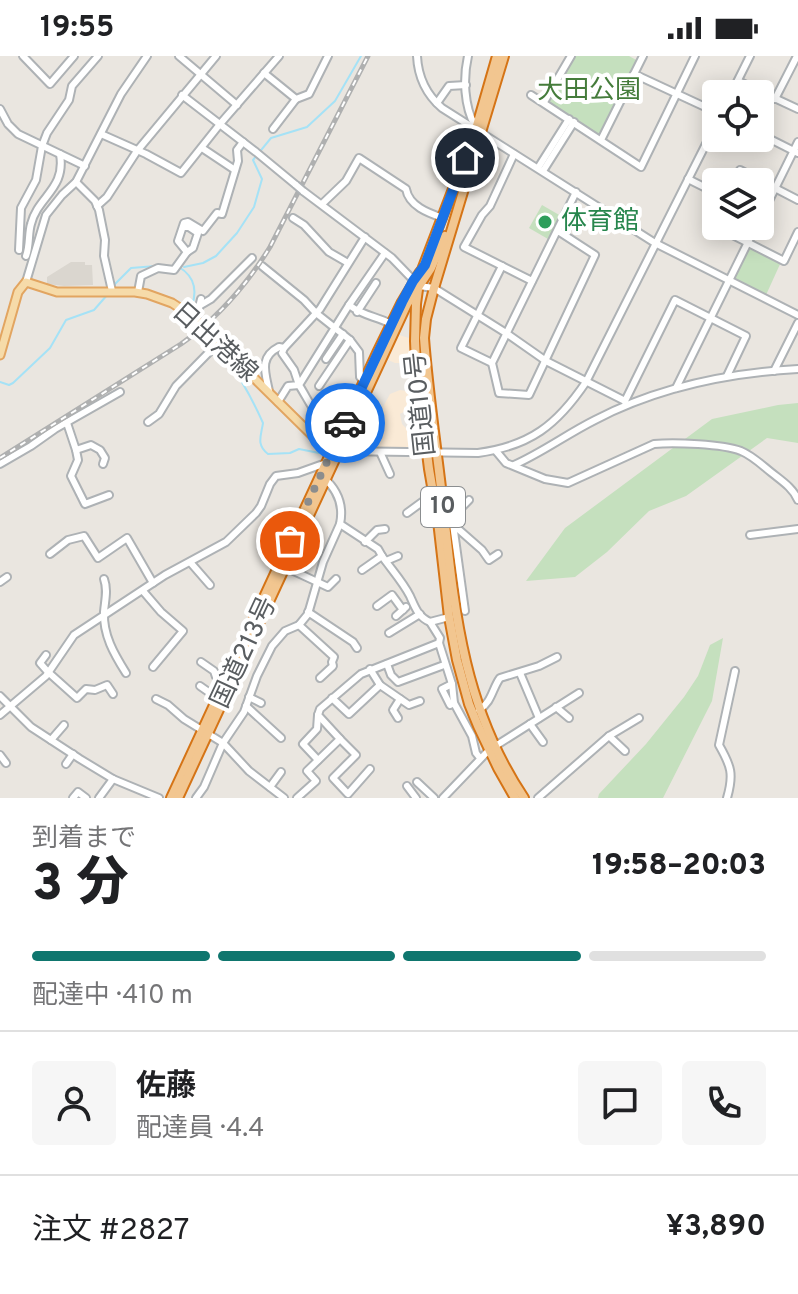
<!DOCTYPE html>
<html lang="ja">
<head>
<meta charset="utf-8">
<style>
	body { margin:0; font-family:Overpass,"Noto Sans JP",sans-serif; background:#f6f6f6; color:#202124; height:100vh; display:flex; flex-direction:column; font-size:30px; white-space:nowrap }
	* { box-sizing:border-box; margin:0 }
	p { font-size:26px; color:#757577 }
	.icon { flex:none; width:44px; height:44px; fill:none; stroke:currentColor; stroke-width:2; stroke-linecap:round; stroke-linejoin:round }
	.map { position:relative; height:742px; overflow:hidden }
	.side { display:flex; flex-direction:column; background:#fff; flex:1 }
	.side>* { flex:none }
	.buttons { position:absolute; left:702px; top:24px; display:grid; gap:16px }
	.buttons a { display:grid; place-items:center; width:72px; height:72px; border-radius:8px; background:#fff; box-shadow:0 4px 20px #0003; font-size:40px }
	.pin { position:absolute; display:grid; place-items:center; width:68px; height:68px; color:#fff; margin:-34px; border:4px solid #fff; border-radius:50%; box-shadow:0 2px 8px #0007 }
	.courier { position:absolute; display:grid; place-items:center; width:80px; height:80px; margin:-40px; border:6px solid #1a73e8; border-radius:50%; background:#fff; color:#222; box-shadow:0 2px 10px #0007 }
	.summary em { font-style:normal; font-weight:800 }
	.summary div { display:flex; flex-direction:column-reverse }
	.summary { display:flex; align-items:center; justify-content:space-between; height:136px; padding:0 32px }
	h1 { font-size:52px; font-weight:800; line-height:60px }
	.bar { display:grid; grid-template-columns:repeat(4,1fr); gap:12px 8px; align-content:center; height:96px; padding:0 32px }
	.bar i { height:10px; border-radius:6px; background:#e0e0e0 }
	.bar .current { background:#0f766e }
	.bar p { grid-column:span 4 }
	.line { display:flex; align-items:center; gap:20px; padding:0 32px; border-top:2px solid #e0e0e0 }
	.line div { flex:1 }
	.round { display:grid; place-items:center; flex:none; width:84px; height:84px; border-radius:8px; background:#f6f6f6 }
	.status { display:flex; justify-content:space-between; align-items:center; height:56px; padding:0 40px; background:#fff; direction:ltr }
	.status svg { height:22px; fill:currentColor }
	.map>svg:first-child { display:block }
	.commercial { fill:#faead6 }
	.education { fill:#dad6cf }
	.green { fill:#c5e0be }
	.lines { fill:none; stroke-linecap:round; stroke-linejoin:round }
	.stream { stroke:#a5e2f6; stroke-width:2 }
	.minor-casing { stroke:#aeb2b5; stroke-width:10 }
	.major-casing { stroke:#e2a561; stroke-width:11 }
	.highway-casing { stroke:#d57416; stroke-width:12 }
	.minor { stroke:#fff; stroke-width:6 }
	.major { stroke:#f6dba9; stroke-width:7 }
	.highway { stroke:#f2c690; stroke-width:8 }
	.rail-casing { stroke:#afb0b0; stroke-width:5 }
	.rail { stroke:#fff; stroke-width:2; stroke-dasharray:6; stroke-linecap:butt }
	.minor-bridge-casing { stroke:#aeb2b5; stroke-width:10; stroke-linecap:butt }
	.minor-bridge { stroke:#fff; stroke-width:6 }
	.done { stroke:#8c8d8d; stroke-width:8; stroke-dasharray:0 14.4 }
	.route { stroke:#1a73e8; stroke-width:10 }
	.leisure-dot { fill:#2e9e5b; stroke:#fff; stroke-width:3 }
	.labels { text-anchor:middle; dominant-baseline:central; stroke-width:8; stroke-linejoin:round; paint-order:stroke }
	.shield { fill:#fff; stroke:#8b8e90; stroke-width:2 }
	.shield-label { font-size:24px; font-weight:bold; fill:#595d60 }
	.park-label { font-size:26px; fill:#457c3b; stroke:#fff }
	.leisure-label { font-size:26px; fill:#27864d; stroke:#fff; text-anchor:start }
	.street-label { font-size:26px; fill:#595d60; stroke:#fff }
</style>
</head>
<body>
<div class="status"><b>19:55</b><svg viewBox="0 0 49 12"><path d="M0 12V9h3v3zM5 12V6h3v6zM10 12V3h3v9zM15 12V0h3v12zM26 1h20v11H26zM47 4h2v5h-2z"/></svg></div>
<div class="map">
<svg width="798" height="742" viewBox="0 0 798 742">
	<rect width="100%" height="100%" fill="#eae6e0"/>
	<!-- commercial -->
	<g class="commercial">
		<path d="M399 279 409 282 410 307H395L388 304Z"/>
		<path d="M400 334 406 335 413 339 414 350 400 358 402 368 409 375H416L418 389 416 393 364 391V382L361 372 357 370 359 366 364 368 382 353 390 338Z"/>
	</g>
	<!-- education -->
	<path class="education" d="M71 206H85V209H92L93 229 64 230 47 228V221Z"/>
	<!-- green -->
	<g class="green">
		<path d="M573 0H629L638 5 600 81 546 45Z"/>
		<path d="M542 149 561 160 548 183 529 172Z"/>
		<path d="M749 191 781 206 766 239 733 223Z"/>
		<path d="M798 347V387L767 382 686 440 649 455 607 496 575 521 526 525 565 472 712 363 778 349Z"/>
		<path d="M723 582 712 645 663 742H598L599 738 646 688 684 641 698 620 710 589Z"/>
	</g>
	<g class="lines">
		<!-- stream -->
		<g class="stream">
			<path d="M179 211C197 222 198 238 189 257"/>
			<path d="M184 211 203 207 216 200 237 177 254 151 262 123 253 104 271 82 307 71 335 45 361 0"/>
			<path d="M114 229 131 212 156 210"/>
			<path d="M188 263V266C200 280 216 292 228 306 242 323 254 347 263 367 261 380 256 389 268 398L290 397 299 393 319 397"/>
			<path d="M0 326 9 329 13 327 50 292 66 264 94 254 108 238"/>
		</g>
		<defs>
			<g id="minor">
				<path d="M23 0 50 28 74 0"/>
				<path d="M179 0 237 49"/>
				<path d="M417 0C418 21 427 39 442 52L655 187 798 259"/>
				<path d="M468 0C463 22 464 50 475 70"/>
				<path d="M264 17 296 43 309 38 328 0"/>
				<path d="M634 18 716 56"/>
				<path d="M738 25 798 53"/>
				<path d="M731 38 750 0"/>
				<path d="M182 39 256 96 296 129"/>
				<path d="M531 39 641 111 695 0"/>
				<path d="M775 43 797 0"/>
				<path d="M544 46 571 0"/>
				<path d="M437 47 449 30 466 29"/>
				<path d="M0 53 8 68 18 78 85 110"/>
				<path d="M273 73 296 43"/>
				<path d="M101 78 146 98 181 117 220 68 279 0"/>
				<path d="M760 78 798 97"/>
				<path d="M601 84 643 0"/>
				<path d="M202 92 235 114"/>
				<path d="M514 98 490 150 482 159 464 191 532 225"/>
				<path d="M538 112 569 63"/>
				<path d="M543 115 574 66"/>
				<path d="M688 123 716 137"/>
				<path d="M76 126 95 145 99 154 105 184 104 200 112 235"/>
				<path d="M734 126 740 114 798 144"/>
				<path d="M303 135 392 202 419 230 434 232 506 277 546 305 625 345"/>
				<path d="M322 148 346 125 359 102 406 133C409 150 428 157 443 162"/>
				<path d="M97 150 107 141 137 95 216 0"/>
				<path d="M293 162 304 169 329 196 348 207"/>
				<path d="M716 162 713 169 784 205 798 176"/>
				<path d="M760 163 798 86"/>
				<path d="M184 171H189L198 177 193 192 187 196"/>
				<path d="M558 175 595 199 529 339 499 337 492 307 576 136"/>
				<path d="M19 194 21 152 36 124 42 90 47 77 69 44 72 30 98 0"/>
				<path d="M26 200C30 189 28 178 31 168 38 140 66 133 60 98"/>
				<path d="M262 210 304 244 316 257 350 284 359 296 360 321 364 326"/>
				<path d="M26 226 46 159 62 139 76 126 121 38 147 0"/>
				<path d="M138 236 141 220 158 212 174 214 187 196 178 185 184 167 188 166 203 175 217 157 222 158 238 105 237 94 243 86"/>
				<path d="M349 249 385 197"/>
				<path d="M199 250 211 243 252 202"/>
				<path d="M357 256 376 227"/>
				<path d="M196 264 201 243"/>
				<path d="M326 303 343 278"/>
				<path d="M492 307 461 292 502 210"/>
				<path d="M774 315 798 267"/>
				<path d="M319 330 350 284"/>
				<path d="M676 332 756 170"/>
				<path d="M269 335C265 316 259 301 279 291L284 292"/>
				<path d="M278 346 288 330 299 329 294 314 282 297 284 292 320 253 365 181"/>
				<path d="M626 349 625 345 675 244 746 280 727 320"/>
				<path d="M148 366 159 358 176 330 219 286"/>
				<path d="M67 367 76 394 91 389 100 394 105 402 103 408"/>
				<path d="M340 377C317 366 312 350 299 329L349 249C363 260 376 260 391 268"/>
				<path d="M76 394 78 404 71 420 85 448 109 439"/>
				<path d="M338 395 478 397C530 390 557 369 586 326L716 68"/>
				<path d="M496 395 506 407 545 423 568 427 654 388C674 386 723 388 741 395 753 400 763 410 772 417 782 425 793 432 798 444"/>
				<path d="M380 396 390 418"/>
				<path d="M0 408 31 390 55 373 120 336"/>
				<path d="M514 409C543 396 567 378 595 364 658 331 728 317 798 313"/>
				<path d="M407 457 433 438"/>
				<path d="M448 465 469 444"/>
				<path d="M449 465 482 494 489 504 498 498"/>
				<path d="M340 468 378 493 382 500"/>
				<path d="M453 468 465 555"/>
				<path d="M750 479 798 473"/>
				<path d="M365 486 377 474 385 473"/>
				<path d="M50 498 68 484 84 480 98 502 127 482 153 527"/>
				<path d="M386 505 398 500"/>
				<path d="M190 506 210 529"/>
				<path d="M285 511 328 531 336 523"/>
				<path d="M362 514 382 500C391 513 403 526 410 540 415 551 418 561 430 566"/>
				<path d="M104 523C108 534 105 544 104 556 103 579 114 598 126 617"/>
				<path d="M0 526 7 521"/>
				<path d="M143 535 161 556 183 575 153 611"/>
				<path d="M377 550 392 539 403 554"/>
				<path d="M308 556 353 586 357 592"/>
				<path d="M396 560 406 551"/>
				<path d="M299 569 334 601 332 606 333 610 320 622"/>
				<path d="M389 577 420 558"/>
				<path d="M439 587 452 628 454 647 472 680 476 697 480 702"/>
				<path d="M46 599 40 607 48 616 77 642 86 633 95 634 107 629 113 638"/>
				<path d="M201 606 214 615 216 621 225 626"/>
				<path d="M387 608 391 619 398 626 444 609"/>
				<path d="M520 617 539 662"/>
				<path d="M452 628 442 633 450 649 454 647"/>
				<path d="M380 629 409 649 420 645"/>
				<path d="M200 630 217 642"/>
				<path d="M0 640 31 671 80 703 113 723 159 742"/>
				<path d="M249 641 261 647"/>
				<path d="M332 642 349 658 380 629 370 613"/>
				<path d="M156 643 168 649 184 663 223 687 249 715 284 742"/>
				<path d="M246 650 281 682"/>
				<path d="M556 651 569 662"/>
				<path d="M479 654C492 646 492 633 500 622L539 610 557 601"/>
				<path d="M0 659 46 620 74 579 165 519 226 486 256 457 261 450 270 428 276 420 298 417 326 407"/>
				<path d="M318 659 317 673 303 688 318 704"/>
				<path d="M398 662 393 654 400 643"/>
				<path d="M530 668 543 686"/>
				<path d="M609 680 625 695"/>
				<path d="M340 683 356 699 333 722 348 738 370 713"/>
				<path d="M51 684 64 669"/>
				<path d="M0 699 6 707"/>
				<path d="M66 708 73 698"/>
				<path d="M417 726 434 742"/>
				<path d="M407 730 416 742"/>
				<path d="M270 731 281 716"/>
				<path d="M73 742 78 736 86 742"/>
				<path d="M99 742 113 723"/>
				<path d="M196 742 204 731 223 687 244 656 257 620 272 590 285 575 299 569 308 558 323 506 340 468C344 449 338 434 323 421"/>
				<path d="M297 742 316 725 307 715 340 683 318 659 320 653 361 618 439 587 440 582 430 566 449 561"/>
				<path d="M443 742 489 694 579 637"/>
				<path d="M538 742 609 680 639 662"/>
				<path d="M727 742C734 718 731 710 719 689L735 615"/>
			</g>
			<path id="major" d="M0 299 18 236 26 226 57 236H135L147 238 172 247 189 258 318 385 332 394"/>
			<g id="highway">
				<path d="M497 0 476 73 420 219 416 248 415 285 416 308 429 413 438 465 449 561 457 604 469 648 478 670 498 712 515 742"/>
				<path d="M504 0 434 232 426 263 424 282C428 335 436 388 442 440 454 549 461 648 524 742"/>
				<path d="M171 742 377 297 402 246 420 216"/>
				<path d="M178 742 407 248 431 212 445 180"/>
			</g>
		</defs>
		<!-- minor casing -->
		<use href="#minor" class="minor-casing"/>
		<!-- major casing -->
		<use href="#major" class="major-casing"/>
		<!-- highway casing -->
		<use href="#highway" class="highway-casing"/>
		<!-- minor -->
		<use href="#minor" class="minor"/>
		<!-- major -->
		<use href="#major" class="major"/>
		<!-- highway -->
		<use href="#highway" class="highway"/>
		<defs>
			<path id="rail" d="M0 402 181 288C218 262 246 230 270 191L368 0"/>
		</defs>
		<!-- rail casing -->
		<use href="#rail" class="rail-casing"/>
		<!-- rail -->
		<use href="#rail" class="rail"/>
		<defs>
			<path id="minor-bridge" d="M296 129 303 135"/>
		</defs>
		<!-- minor-bridge casing -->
		<use href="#minor-bridge" class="minor-bridge-casing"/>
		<!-- minor-bridge -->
		<use href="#minor-bridge" class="minor-bridge"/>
	</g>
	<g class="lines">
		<!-- done -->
		<path class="done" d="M290 485 345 367"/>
		<!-- route -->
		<path class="route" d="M345 367 402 246 413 225 425 209 465 102"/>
	</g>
	<!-- markers -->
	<circle class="leisure-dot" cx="545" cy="166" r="8"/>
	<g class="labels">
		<!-- shield labels -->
		<rect class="shield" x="421" y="431" width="44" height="40" rx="6"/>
		<g class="shield-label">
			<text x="443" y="451">10</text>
		</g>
		<!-- park labels -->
		<g class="park-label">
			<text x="589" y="35">大田公園</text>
		</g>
		<!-- leisure labels -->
		<g class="leisure-label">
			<text x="561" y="166">体育館</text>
		</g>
		<!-- street labels -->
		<g class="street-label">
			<text transform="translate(214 287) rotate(42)">日出港線</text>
			<text transform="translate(422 348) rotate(-96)">国道10号</text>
			<text transform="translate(245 597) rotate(-65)">国道213号</text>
		</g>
	</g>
</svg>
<div class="buttons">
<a><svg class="icon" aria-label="locate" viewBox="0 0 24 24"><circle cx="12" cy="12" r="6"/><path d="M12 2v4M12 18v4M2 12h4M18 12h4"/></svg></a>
<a><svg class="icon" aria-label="layers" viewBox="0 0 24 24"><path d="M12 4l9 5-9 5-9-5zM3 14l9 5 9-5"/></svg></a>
</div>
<div class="pin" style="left:290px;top:485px;background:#ea580c"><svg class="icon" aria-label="bag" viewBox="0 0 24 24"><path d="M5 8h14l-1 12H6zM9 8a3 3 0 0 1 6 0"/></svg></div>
<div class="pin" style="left:465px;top:102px;background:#1f2937"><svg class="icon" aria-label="home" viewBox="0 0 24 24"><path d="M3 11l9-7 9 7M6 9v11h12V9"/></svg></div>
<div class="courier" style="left:345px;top:367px"><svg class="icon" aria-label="car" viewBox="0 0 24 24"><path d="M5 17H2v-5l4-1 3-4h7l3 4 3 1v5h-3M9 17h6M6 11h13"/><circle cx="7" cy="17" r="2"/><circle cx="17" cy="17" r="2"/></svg></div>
</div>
<section class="side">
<div class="summary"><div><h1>3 分</h1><p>到着まで</p></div><em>19:58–20:03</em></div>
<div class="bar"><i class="current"></i><i class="current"></i><i class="current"></i><i></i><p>配達中 · 410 m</p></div>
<div class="line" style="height:144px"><a class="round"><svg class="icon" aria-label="person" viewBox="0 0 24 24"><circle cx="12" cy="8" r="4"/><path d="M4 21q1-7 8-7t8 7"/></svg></a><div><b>佐藤</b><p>配達員 · 4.4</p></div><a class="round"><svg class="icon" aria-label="chat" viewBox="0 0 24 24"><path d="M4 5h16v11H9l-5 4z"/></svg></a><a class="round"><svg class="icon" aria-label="phone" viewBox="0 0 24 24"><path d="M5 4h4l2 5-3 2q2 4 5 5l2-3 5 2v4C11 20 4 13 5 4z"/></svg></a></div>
<div class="line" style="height:104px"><div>注文 #2827</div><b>¥3,890</b></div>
</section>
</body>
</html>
